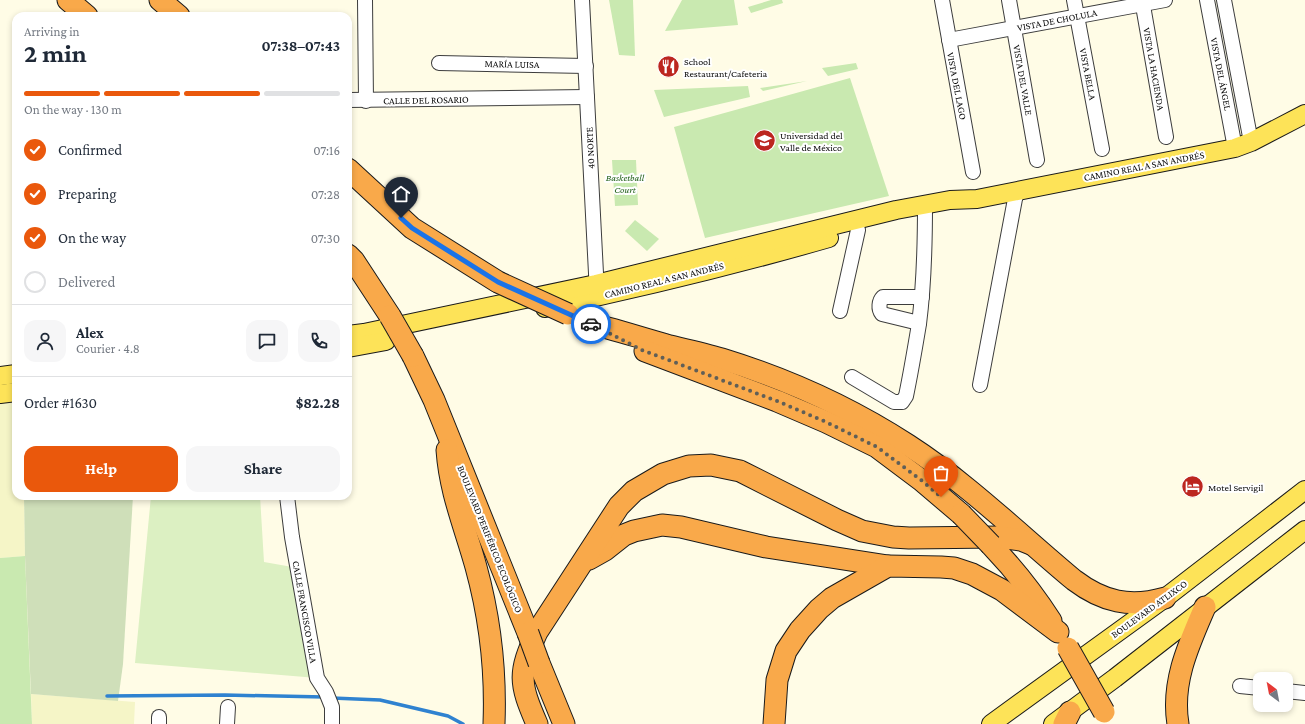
<!DOCTYPE html>
<html lang="en">
<head>
<meta charset="utf-8">
<style>
	body { margin:0; font-family:"Crimson Pro",serif; background:#f6f6f7; color:#1f2937; height:100vh; display:flex; flex-direction:column; font-size:15px; white-space:nowrap }
	* { box-sizing:border-box; margin:0 }
	p { font-size:13px; color:#747a83 }
	.icon { flex:none; width:22px; height:22px; fill:none; stroke:currentColor; stroke-width:2; stroke-linecap:round; stroke-linejoin:round }
	.map { position:relative; flex:1; overflow:hidden }
	.details { position:absolute; left:12px; top:12px; width:340px; height:488px; display:flex; flex-direction:column; background:#fff; border-radius:12px; box-shadow:0 2px 6px #0003 }
	.details>* { flex:none }
	.needle { width:26px; rotate:328deg }
	.tools { position:absolute; left:1253px; top:672px; display:grid; gap:8px }
	.tools a { display:grid; place-items:center; width:40px; height:40px; border-radius:8px; background:#fff; box-shadow:0 2px 6px #0003; font-size:20px }
	.pin { position:absolute; display:grid; place-items:center; width:34px; height:34px; color:#fff; margin:-41px -17px; border-radius:50% 50% 50% 0; rotate:-45deg; box-shadow:0 0 4px #0007 }
	.pin .icon { rotate:45deg }
	.courier { position:absolute; display:grid; place-items:center; width:40px; height:40px; margin:-20px; border:3px solid #1a73e8; border-radius:50%; background:#fff; color:#222; box-shadow:0 1px 5px #0007 }
	.head em { font-style:normal; font-weight:700 }
	.head div { display:flex; flex-direction:column-reverse }
	.head { display:flex; align-items:center; justify-content:space-between; height:68px; padding:0 12px }
	h1 { font-size:26px; font-weight:700; line-height:30px }
	.bar { display:grid; grid-template-columns:repeat(4,1fr); gap:6px 4px; align-content:center; height:48px; padding:0 12px }
	.bar i { height:5px; border-radius:3px; background:#e0e1e3 }
	.bar .selected { background:#ea580c }
	.bar p { grid-column:span 4 }
	.line { display:flex; align-items:center; gap:10px; padding:0 12px; border-top:1px solid #e0e1e3 }
	.line div { flex:1 }
	.round { display:grid; place-items:center; flex:none; width:42px; height:42px; border-radius:12px; background:#f6f6f7 }
	ol { padding:0 12px; list-style:none }
	li { display:flex; align-items:center; gap:12px; height:44px }
	li p { margin-inline-start:auto }
	li .icon { padding:4px; border-radius:50%; background:#ea580c; color:#fff; stroke-width:4 }
	li:last-child { color:#747a83 }
	li i { width:22px; height:22px; border:2px solid #e0e1e3; border-radius:50% }
	.action { display:flex; gap:8px; margin-top:auto; padding:8px 12px }
	.action a { flex:1; height:46px; border-radius:12px; background:#ea580c; color:#fff; font-size:16px; font-weight:700; line-height:46px; text-align:center }
	.action a+a { background:#f6f6f7; color:#1f2937 }
	.map>svg:first-child { display:block }
	.farmland { fill:#f5f5c7 }
	.green { fill:#c9e9b0 }
	.cemetery { fill:#cfdfb9 }
	.pitch { fill:#dcf0c2 }
	.lines { fill:none; stroke-linecap:round; stroke-linejoin:round }
	.stream { stroke:#2f82d0; stroke-width:3.5 }
	.minor-casing { stroke:#3d3d3d; stroke-width:16 }
	.major-casing { stroke:#1b1b1b; stroke-width:20 }
	.highway-casing { stroke:#1b1b1b; stroke-width:23 }
	.minor { stroke:#fff; stroke-width:14 }
	.major { stroke:#fde358; stroke-width:18 }
	.highway { stroke:#f9a94a; stroke-width:21 }
	.highway-bridge-casing { stroke:#1b1b1b; stroke-width:23; stroke-linecap:butt }
	.highway-bridge { stroke:#f9a94a; stroke-width:21 }
	.done { stroke:#605f57; stroke-width:4; stroke-dasharray:0 7.2 }
	.route { stroke:#1a73e8; stroke-width:5 }
	.labels { text-anchor:middle; dominant-baseline:central; stroke-width:4; stroke-linejoin:round; paint-order:stroke }
	.street-label { font-size:10px; fill:#0a0a0a; stroke:#fff }
	.poi-label { font-size:10px; fill:#0a0a0a; stroke:#fff; text-anchor:start }
	.park-label { font-size:10px; font-style:italic; fill:#22611a; stroke:#fff }
</style>
</head>
<body>
<div class="map">
<svg width="1305" height="724" viewBox="0 0 1305 724">
	<rect width="100%" height="100%" fill="#fffce6"/>
	<!-- farmland -->
	<g class="farmland">
		<path d="M16 397V496H24L25 556 0 558V400Z"/>
		<path d="M31 694 135 702 134 724H32Z"/>
	</g>
	<!-- green -->
	<g class="green">
		<path d="M609 0H633L635 56 619 55Z"/>
		<path d="M682 0H734L738 25 665 31Z"/>
		<path d="M771 0H782L783 3 751 13 748 7Z"/>
		<path d="M856 63 858 69 828 76 822 68Z"/>
		<path d="M850 78 889 196 705 238 674 127Z"/>
		<path d="M807 81 763 91 760 88Z"/>
		<path d="M748 86 750 97 664 117 654 90Z"/>
		<path d="M612 160H636L638 205 615 206Z"/>
		<path d="M635 220 659 239 647 251 625 231Z"/>
		<path d="M25 556 32 724H0V558Z"/>
	</g>
	<!-- cemetery -->
	<path class="cemetery" d="M24 496H133L123 664 118 701 31 694 25 556Z"/>
	<!-- pitch -->
	<path class="pitch" d="M151 496H260L264 562 298 568 317 678 135 663Z"/>
	<g class="lines">
		<!-- stream -->
		<g class="stream">
			<path d="M107 696 225 695 324 697"/>
			<path d="M332 698 380 700 448 716 463 724"/>
		</g>
		<defs>
			<g id="minor">
				<path d="M365 0 366 101"/>
				<path d="M582 0 597 293"/>
				<path d="M942 0 973 172"/>
				<path d="M1009 0 1037 160"/>
				<path d="M1074 0 1102 149"/>
				<path d="M1142 0 1166 137"/>
				<path d="M1207 0 1235 148"/>
				<path d="M1224 0 1251 142"/>
				<path d="M949 40 1165 0"/>
				<path d="M439 63 586 66"/>
				<path d="M348 100 587 97"/>
				<path d="M840 311 858 230"/>
				<path d="M919 323 882 314C878 309 879 301 883 297H922"/>
				<path d="M852 377 894 402H902L906 396C911 372 915 348 919 324 924 285 925 244 925 205"/>
				<path d="M980 385 1015 199 1018 191"/>
				<path d="M287 496 292 537 317 678 326 692 332 707V724"/>
				<path d="M1240 686 1260 688"/>
				<path d="M1286 691 1305 693"/>
				<path d="M159 724V717"/>
				<path d="M227 724 228 707"/>
			</g>
			<g id="major">
				<path d="M545 308C640 288 735 265 829 238"/>
				<path d="M348 335 364 333 596 284 896 210 950 200 977 199 1235 148 1251 142 1305 114"/>
				<path d="M348 348 386 341"/>
				<path d="M0 376 16 374"/>
				<path d="M0 394 16 392"/>
				<path d="M991 724 1165 598 1305 490"/>
				<path d="M1053 724 1115 678 1305 530"/>
			</g>
			<g id="highway">
				<path d="M68 0 87 16"/>
				<path d="M160 0 179 16"/>
				<path d="M348 169 412 228 498 282"/>
				<path d="M348 255 354 261 390 316"/>
				<path d="M585 322C614 329 641 338 670 346 687 350 705 354 722 359 787 379 851 408 908 445 967 483 1020 535 1074 580 1103 602 1130 608 1165 598"/>
				<path d="M645 351 777 401 826 422 877 447 921 480 961 514"/>
				<path d="M413 356 434 400 528 633"/>
				<path d="M447 450C450 493 465 527 476 567 490 618 496 672 494 724"/>
				<path d="M991 545C1014 569 1033 593 1051 621"/>
				<path d="M589 559 605 550 624 535 634 531 662 525 681 527 766 547 888 566"/>
				<path d="M539 663 564 724"/>
				<path d="M537 724C519 683 518 673 537 632L619 506 634 491 663 474 689 466 711 465 740 471 837 520 862 531 893 537 909 538 999 537 1021 540 1031 544"/>
				<path d="M774 724 777 680 786 651 800 630 819 609 832 598 888 566 941 567 954 568 972 574 1002 590 1058 632"/>
				<path d="M1064 724 1070 712"/>
				<path d="M1178 724C1171 682 1189 644 1205 607"/>
			</g>
		</defs>
		<!-- minor casing -->
		<use href="#minor" class="minor-casing"/>
		<!-- major casing -->
		<use href="#major" class="major-casing"/>
		<!-- highway casing -->
		<use href="#highway" class="highway-casing"/>
		<!-- minor -->
		<use href="#minor" class="minor"/>
		<!-- major -->
		<use href="#major" class="major"/>
		<!-- highway -->
		<use href="#highway" class="highway"/>
		<defs>
			<g id="highway-bridge">
				<path d="M498 282 568 314"/>
				<path d="M390 316 413 356"/>
				<path d="M961 514 991 545"/>
				<path d="M528 633 539 663"/>
				<path d="M1068 648 1104 712"/>
			</g>
		</defs>
		<!-- highway-bridge casing -->
		<use href="#highway-bridge" class="highway-bridge-casing"/>
		<!-- highway-bridge -->
		<use href="#highway-bridge" class="highway-bridge"/>
	</g>
	<g class="lines">
		<!-- done -->
		<path class="done" d="M591 324 642 350 777 401 826 422 877 447 921 480 941 497"/>
		<!-- route -->
		<path class="route" d="M401 218 412 228 498 282 591 324"/>
	</g>
	<!-- icons -->
	<defs>
		<symbol id="restaurant-disc" viewBox="-11 -11 22 22"><circle r="9.5" fill="#bc261f" stroke="#fff"/><path d="M-5-6h1v4h1v-4h1v4h1v-4h1v5L-1.5 .5V6h-2V.5L-5-1ZM5-6V6H3V1.5H1.5Q1.5-4 5-6Z" fill="#fff"/></symbol>
		<symbol id="university-disc" viewBox="-11 -11 22 22"><circle r="9.5" fill="#bc261f" stroke="#fff"/><path d="M0-5L7-2L0 1L-7-2ZM-4 1L0 2.5L4 1V4Q0 6-4 4Z" fill="#fff"/></symbol>
		<symbol id="hotel-disc" viewBox="-11 -11 22 22"><circle r="9.5" fill="#bc261f" stroke="#fff"/><path d="M-6-4.5h1.5V1H6V5H4.5V3h-9V5H-6ZM-4 0a1.8 1.8 0 1 1 3.6 0ZM.5 0V-2.5h3Q6-2.5 6 0Z" fill="#fff"/></symbol>
	</defs>
	<g fill-rule="evenodd">
		<use href="#restaurant-disc" x="656" y="54" width="25" height="25"/>
		<use href="#university-disc" x="752" y="128" width="25" height="25"/>
		<use href="#hotel-disc" x="1180" y="474" width="25" height="25"/>
	</g>
	<g class="labels">
		<!-- street labels -->
		<g class="street-label">
			<text transform="translate(1057 20) rotate(-11)">VISTA DE CHOLULA</text>
			<text transform="translate(512 64) rotate(1)">MARÍA LUISA</text>
			<text transform="translate(1154 69) rotate(80)">VISTA LA HACIENDA</text>
			<text transform="translate(1088 74) rotate(79)">VISTA BELLA</text>
			<text transform="translate(1221 74) rotate(79)">VISTA DEL ÁNGEL</text>
			<text transform="translate(1023 80) rotate(80)">VISTA DEL VALLE</text>
			<text transform="translate(957 86) rotate(79)">VISTA DEL LAGO</text>
			<text transform="translate(426 100) rotate(-1)">CALLE DEL ROSARIO</text>
			<text transform="translate(590 148) rotate(-93)">40 NORTE</text>
			<text transform="translate(1144 166) rotate(-11)">CAMINO REAL A SAN ANDRÉS</text>
			<text transform="translate(664 280) rotate(-14)">CAMINO REAL A SAN ANDRÉS</text>
			<text transform="translate(490 539) rotate(68)">BOULEVARD PERIFÉRICO ECOLÓGICO</text>
			<text transform="translate(1149 609) rotate(-36)">BOULEVARD ATLIXCO</text>
			<text transform="translate(305 612) rotate(80)">CALLE FRANCISCO VILLA</text>
		</g>
		<!-- poi labels -->
		<g class="poi-label">
			<text x="684" y="61">School<tspan x="684" dy="12">Restaurant/Cafeteria</tspan></text>
			<text x="780" y="135">Universidad del<tspan x="780" dy="12">Valle de México</tspan></text>
			<text x="1208" y="487">Motel Servigil</text>
		</g>
		<!-- park labels -->
		<g class="park-label">
			<text x="625" y="177">Basketball<tspan x="625" dy="12">Court</tspan></text>
		</g>
	</g>
</svg>
<div class="tools">
<a><svg class="needle" viewBox="-14 -14 28 28"><path d="M0-13l5 13h-10z" fill="#e53935"/><path d="M0 13l5-13h-10z" fill="#747a83"/></svg></a>
</div>
<div class="pin" style="left:941px;top:497px;background:#ea580c"><svg class="icon" aria-label="bag" viewBox="0 0 24 24"><path d="M5 8h14l-1 12H6zM9 8a3 3 0 0 1 6 0"/></svg></div>
<div class="pin" style="left:401px;top:218px;background:#1f2937"><svg class="icon" aria-label="home" viewBox="0 0 24 24"><path d="M3 11l9-7 9 7M6 9v11h12V9"/></svg></div>
<div class="courier" style="left:591px;top:324px"><svg class="icon" aria-label="car" viewBox="0 0 24 24"><path d="M5 17H2v-5l4-1 3-4h7l3 4 3 1v5h-3M9 17h6M6 11h13"/><circle cx="7" cy="17" r="2"/><circle cx="17" cy="17" r="2"/></svg></div>
<section class="details">
<div class="head"><div><h1>2 min</h1><p>Arriving in</p></div><em>07:38–07:43</em></div>
<div class="bar"><i class="selected"></i><i class="selected"></i><i class="selected"></i><i></i><p>On the way · 130 m</p></div>
<ol>
<li><svg class="icon" aria-label="check" viewBox="0 0 24 24"><path d="M5 12l5 5 9-10"/></svg>Confirmed<p>07:16</p></li>
<li><svg class="icon" aria-label="check" viewBox="0 0 24 24"><path d="M5 12l5 5 9-10"/></svg>Preparing<p>07:28</p></li>
<li><svg class="icon" aria-label="check" viewBox="0 0 24 24"><path d="M5 12l5 5 9-10"/></svg>On the way<p>07:30</p></li>
<li><i></i>Delivered</li>
</ol>
<div class="line" style="height:72px"><a class="round"><svg class="icon" aria-label="person" viewBox="0 0 24 24"><circle cx="12" cy="8" r="4"/><path d="M4 21q1-7 8-7t8 7"/></svg></a><div><b>Alex</b><p>Courier · 4.8</p></div><a class="round"><svg class="icon" aria-label="chat" viewBox="0 0 24 24"><path d="M4 5h16v11H9l-5 4z"/></svg></a><a class="round"><svg class="icon" aria-label="phone" viewBox="0 0 24 24"><path d="M5 4h4l2 5-3 2q2 4 5 5l2-3 5 2v4C11 20 4 13 5 4z"/></svg></a></div>
<div class="line" style="height:52px"><div>Order #1630</div><b>$82.28</b></div>
<div class="action"><a>Help</a><a>Share</a></div>
</section>
</div>
</body>
</html>
